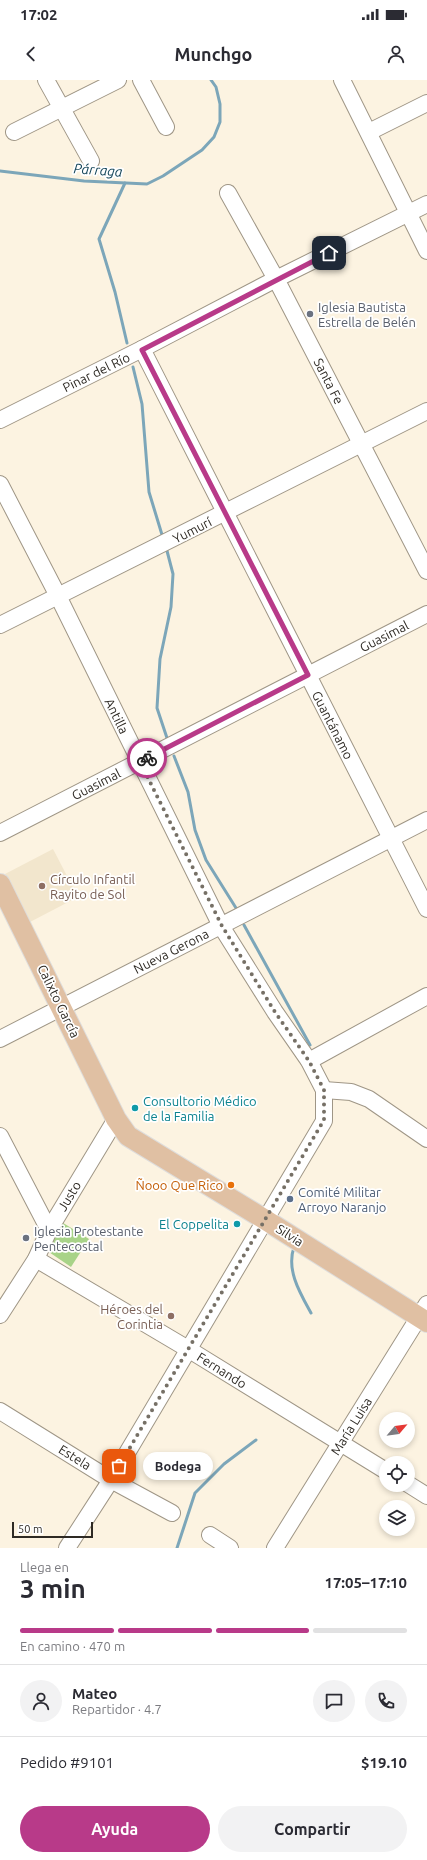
<!DOCTYPE html>
<html lang="es">
<head>
<meta charset="utf-8">
<style>
	body { margin:0; font-family:Ubuntu,sans-serif; background:#f2f2f3; color:#2b2b33; height:100vh; display:flex; flex-direction:column; font-size:15px; white-space:nowrap }
	* { box-sizing:border-box; margin:0 }
	p { font-size:13px; color:#7c7c81 }
	.icon { flex:none; width:22px; height:22px; fill:none; stroke:currentColor; stroke-width:2; stroke-linecap:round; stroke-linejoin:round }
	.map { position:relative; height:1468px; overflow:hidden }
	.drawer { display:flex; flex-direction:column; background:#fff; flex:1 }
	.drawer>* { flex:none }
	.needle { width:26px; rotate:61deg }
	.tools { position:absolute; left:379px; top:1332px; display:grid; gap:8px }
	.tools a { display:grid; place-items:center; width:36px; height:36px; border-radius:50%; background:#fff; box-shadow:0 2px 6px #0003; font-size:20px }
	.scale { position:absolute; left:12px; bottom:10px; width:81px; box-sizing:border-box; padding-left:4px; border:2px solid #2e2a24; border-top:0; font-size:11px; line-height:14px; white-space:nowrap; color:#2e2a24; -webkit-text-stroke:3px #fff; paint-order:stroke }
	.pin { position:absolute; display:grid; place-items:center; width:34px; height:34px; color:#fff; margin:-17px; border-radius:8px; box-shadow:0 2px 6px #0006 }
	.courier { position:absolute; display:grid; place-items:center; width:40px; height:40px; margin:-20px; border:3px solid #b83a89; border-radius:50%; background:#fff; color:#222; box-shadow:0 1px 5px #0007 }
	.bubble { position:absolute; height:28px; border-radius:14px; background:#fff; box-shadow:0 2px 6px #0003; font-size:13px; font-weight:700; line-height:28px; text-align:center }
	.summary em { font-style:normal; font-weight:700 }
	.summary div { display:flex; flex-direction:column-reverse }
	.summary { display:flex; align-items:center; justify-content:space-between; height:68px; padding:0 20px }
	h1 { font-size:26px; font-weight:700; line-height:30px }
	.bar { display:grid; grid-template-columns:repeat(4,1fr); gap:6px 4px; align-content:center; height:48px; padding:0 20px }
	.bar i { height:5px; border-radius:3px; background:#e1e1e2 }
	.bar .current { background:#b83a89 }
	.bar p { grid-column:span 4 }
	.line { display:flex; align-items:center; gap:10px; padding:0 20px; border-top:1px solid #e1e1e2 }
	.line div { flex:1 }
	.round { display:grid; place-items:center; flex:none; width:42px; height:42px; border-radius:21px; background:#f2f2f3 }
	.primary-button { display:flex; gap:8px; margin-top:auto; padding:8px 20px }
	.primary-button a { flex:1; height:46px; border-radius:24px; background:#b83a89; color:#fff; font-size:16px; font-weight:700; line-height:46px; text-align:center }
	.primary-button a+a { background:#f2f2f3; color:#2b2b33 }
	.status { display:flex; justify-content:space-between; align-items:center; height:28px; padding:0 20px; background:#fff; direction:ltr }
	.status svg { height:11px; fill:currentColor }
	header { display:flex; justify-content:space-between; align-items:center; height:52px; padding:0 20px; background:#fff; font-size:18px; font-weight:700 }
	.map>svg:first-child { display:block }
	.built { fill:#f2e6cd }
	.green { fill:#a8d388 }
	.lines { fill:none; stroke-linecap:round; stroke-linejoin:round }
	.stream { stroke:#7ca6b9; stroke-width:3 }
	.minor-casing { stroke:#9f9686; stroke-width:18 }
	.major-casing { stroke:#dedddc; stroke-width:22 }
	.minor { stroke:#fff; stroke-width:16 }
	.major { stroke:#e0c0a3; stroke-width:20 }
	.done { stroke:#767066; stroke-width:4; stroke-dasharray:0 7.2 }
	.route { stroke:#b83a89; stroke-width:5 }
	.worship-dot { fill:#6b7280; stroke:#fff; stroke-width:1.5 }
	.education-dot { fill:#8d6e63; stroke:#fff; stroke-width:1.5 }
	.culture-dot { fill:#0f9aa8; stroke:#fff; stroke-width:1.5 }
	.food-dot { fill:#e8710a; stroke:#fff; stroke-width:1.5 }
	.service-dot { fill:#5c6f8a; stroke:#fff; stroke-width:1.5 }
	.labels { text-anchor:middle; dominant-baseline:central; stroke-width:3.5; stroke-linejoin:round; paint-order:stroke }
	.worship-label { font-size:13px; fill:#5b616d; stroke:#fff; text-anchor:start }
	.street-label { font-size:13px; fill:#2e2a24; stroke:#fff }
	.education-label { font-size:13px; fill:#785e54; stroke:#fff; text-anchor:start }
	.culture-label { font-size:13px; fill:#0d838f; stroke:#fff; text-anchor:start }
	.food-label { font-size:13px; fill:#c56008; stroke:#fff; text-anchor:end }
	.service-label { font-size:13px; fill:#4e5e75; stroke:#fff; text-anchor:start }
	.water-label { font-size:14px; font-style:italic; fill:#144559; stroke:#fff }
</style>
</head>
<body>
<div class="status"><b>17:02</b><svg viewBox="0 0 49 12"><path d="M0 12V9h3v3zM5 12V6h3v6zM10 12V3h3v9zM15 12V0h3v12zM26 1h20v11H26zM47 4h2v5h-2z"/></svg></div>
<header><svg class="icon" aria-label="back" viewBox="0 0 24 24"><path d="M15 5l-7 7 7 7"/></svg>Munchgo<svg class="icon" aria-label="person" viewBox="0 0 24 24"><circle cx="12" cy="8" r="4"/><path d="M4 21q1-7 8-7t8 7"/></svg></header>
<div class="map">
<svg width="427" height="1468" viewBox="0 0 427 1468">
	<rect width="100%" height="100%" fill="#fcf3e1"/>
	<!-- built -->
	<path class="built" d="M53 769 78 817 30 842 5 794Z"/>
	<!-- green -->
	<path class="green" d="M60 1141 89 1159 71 1187 43 1168Z"/>
	<g class="lines">
		<!-- stream -->
		<g class="stream">
			<path d="M0 91 84 101 147 104 163 96 202 70 214 57 220 42V24L216 7 211 0"/>
			<path d="M125 103 99 159 115 212 127 263"/>
			<path d="M133 287 142 324 149 412 163 458"/>
			<path d="M166 467 173 494 171 527 160 579 157 628 167 658"/>
			<path d="M174 676 188 712 195 750 206 780 236 828"/>
			<path d="M244 845 310 965"/>
			<path d="M294 1167C286 1190 300 1213 311 1233"/>
			<path d="M177 1468 195 1413 224 1384 256 1360"/>
		</g>
		<defs>
			<g id="minor">
				<path d="M46 0 91 81"/>
				<path d="M141 0 166 47"/>
				<path d="M342 0 427 171"/>
				<path d="M14 52 118 0"/>
				<path d="M369 52 427 23"/>
				<path d="M228 113 276 199 427 491"/>
				<path d="M142 269 427 829"/>
				<path d="M0 340 142 269 276 199 427 124"/>
				<path d="M0 404 58 516 221 846 275 932 309 981 324 1010V1041L111 1400 67 1468"/>
				<path d="M0 545 427 331"/>
				<path d="M0 753 427 534"/>
				<path d="M0 959 427 740"/>
				<path d="M309 981 427 916"/>
				<path d="M324 1010 351 1012 369 1019 427 1059"/>
				<path d="M0 1056 49 1150"/>
				<path d="M36 1179 188 1269 386 1391"/>
				<path d="M0 1235 36 1179 49 1150 116 1039"/>
				<path d="M0 1331 111 1400 172 1433"/>
				<path d="M408 1404 427 1416"/>
				<path d="M210 1455 230 1468"/>
				<path d="M275 1468 427 1224"/>
			</g>
			<path id="major" d="M0 804 116 1039 128 1056 264 1139 427 1242"/>
		</defs>
		<!-- minor casing -->
		<use href="#minor" class="minor-casing"/>
		<!-- major casing -->
		<use href="#major" class="major-casing"/>
		<!-- minor -->
		<use href="#minor" class="minor"/>
		<!-- major -->
		<use href="#major" class="major"/>
	</g>
	<g class="lines">
		<!-- done -->
		<path class="done" d="M119 1386 324 1040V1010L309 981 275 932 222 846 140 682 147 678"/>
		<!-- route -->
		<path class="route" d="M147 678 308 595 142 270 329 173"/>
	</g>
	<!-- markers -->
	<g class="worship-dot">
		<circle cx="310" cy="234" r="4"/>
		<circle cx="26" cy="1158" r="4"/>
	</g>
	<g class="education-dot">
		<circle cx="42" cy="806" r="4"/>
		<circle cx="171" cy="1236" r="4"/>
	</g>
	<g class="culture-dot">
		<circle cx="135" cy="1028" r="4"/>
		<circle cx="237" cy="1144" r="4"/>
	</g>
	<circle class="food-dot" cx="231" cy="1105" r="4"/>
	<circle class="service-dot" cx="290" cy="1119" r="4"/>
	<g class="labels">
		<!-- worship labels -->
		<g class="worship-label">
			<text x="318" y="227">Iglesia Bautista<tspan x="318" dy="15">Estrella de Belén</tspan></text>
			<text x="34" y="1151">Iglesia Protestante<tspan x="34" dy="15">Pentecostal</tspan></text>
		</g>
		<!-- street labels -->
		<g class="street-label">
			<text transform="translate(96 292) rotate(-26)">Pinar del Río</text>
			<text transform="translate(329 301) rotate(63)">Santa Fe</text>
			<text transform="translate(192 450) rotate(-27)">Yumurí</text>
			<text transform="translate(384 556) rotate(-27)">Guasimal</text>
			<text transform="translate(117 636) rotate(64)">Antilla</text>
			<text transform="translate(333 645) rotate(63)">Guantánamo</text>
			<text transform="translate(96 704) rotate(-27)">Guasimal</text>
			<text transform="translate(171 871) rotate(-27)">Nueva Gerona</text>
			<text transform="translate(59 921) rotate(64)">Calixto García</text>
			<text transform="translate(69 1116) rotate(-59)">Justo</text>
			<text transform="translate(290 1155) rotate(33)">Silvia</text>
			<text transform="translate(222 1290) rotate(32)">Fernando</text>
			<text transform="translate(351 1346) rotate(-58)">María Luisa</text>
			<text transform="translate(75 1377) rotate(32)">Estela</text>
		</g>
		<!-- education labels -->
		<g class="education-label">
			<text x="50" y="799">Círculo Infantil<tspan x="50" dy="15">Rayito de Sol</tspan></text>
			<text x="163" y="1229" text-anchor="end">Héroes del<tspan x="163" dy="15">Corintia</tspan></text>
		</g>
		<!-- culture labels -->
		<g class="culture-label">
			<text x="143" y="1021">Consultorio Médico<tspan x="143" dy="15">de la Familia</tspan></text>
			<text x="229" y="1144" text-anchor="end">El Coppelita</text>
		</g>
		<!-- food labels -->
		<g class="food-label">
			<text x="223" y="1105">Ñooo Que Rico</text>
		</g>
		<!-- service labels -->
		<g class="service-label">
			<text x="298" y="1112">Comité Militar<tspan x="298" dy="15">Arroyo Naranjo</tspan></text>
		</g>
		<!-- water labels -->
		<g class="water-label">
			<text transform="translate(98 90) rotate(4)">Párraga</text>
		</g>
	</g>
</svg>
<div class="tools">
<a><svg class="needle" viewBox="-14 -14 28 28"><path d="M0-13l5 13h-10z" fill="#e53935"/><path d="M0 13l5-13h-10z" fill="#7c7c81"/></svg></a>
<a><svg class="icon" aria-label="locate" viewBox="0 0 24 24"><circle cx="12" cy="12" r="6"/><path d="M12 2v4M12 18v4M2 12h4M18 12h4"/></svg></a>
<a><svg class="icon" aria-label="layers" viewBox="0 0 24 24"><path d="M12 4l9 5-9 5-9-5zM3 14l9 5 9-5"/></svg></a>
</div>
<div class="scale">50 m</div>
<div class="pin" style="left:119px;top:1386px;background:#ea580c"><svg class="icon" aria-label="bag" viewBox="0 0 24 24"><path d="M5 8h14l-1 12H6zM9 8a3 3 0 0 1 6 0"/></svg></div>
<div class="pin" style="left:329px;top:173px;background:#1f2937"><svg class="icon" aria-label="home" viewBox="0 0 24 24"><path d="M3 11l9-7 9 7M6 9v11h12V9"/></svg></div>
<div class="courier" style="left:147px;top:678px"><svg class="icon" aria-label="bike" viewBox="0 0 24 24"><circle cx="6" cy="16" r="4"/><circle cx="18" cy="16" r="4"/><path d="M6 16l4-8h5l3 8M10 8l3 8H6M13 5h3"/></svg></div>
<div class="bubble" style="left:143px;top:1372px;width:70px">Bodega</div>
</div>
<section class="drawer">
<div class="summary"><div><h1>3 min</h1><p>Llega en</p></div><em>17:05–17:10</em></div>
<div class="bar"><i class="current"></i><i class="current"></i><i class="current"></i><i></i><p>En camino · 470 m</p></div>
<div class="line" style="height:72px"><a class="round"><svg class="icon" aria-label="person" viewBox="0 0 24 24"><circle cx="12" cy="8" r="4"/><path d="M4 21q1-7 8-7t8 7"/></svg></a><div><b>Mateo</b><p>Repartidor · 4.7</p></div><a class="round"><svg class="icon" aria-label="chat" viewBox="0 0 24 24"><path d="M4 5h16v11H9l-5 4z"/></svg></a><a class="round"><svg class="icon" aria-label="phone" viewBox="0 0 24 24"><path d="M5 4h4l2 5-3 2q2 4 5 5l2-3 5 2v4C11 20 4 13 5 4z"/></svg></a></div>
<div class="line" style="height:52px"><div>Pedido #9101</div><b>$19.10</b></div>
<div class="primary-button"><a>Ayuda</a><a>Compartir</a></div>
</section>
</body>
</html>
